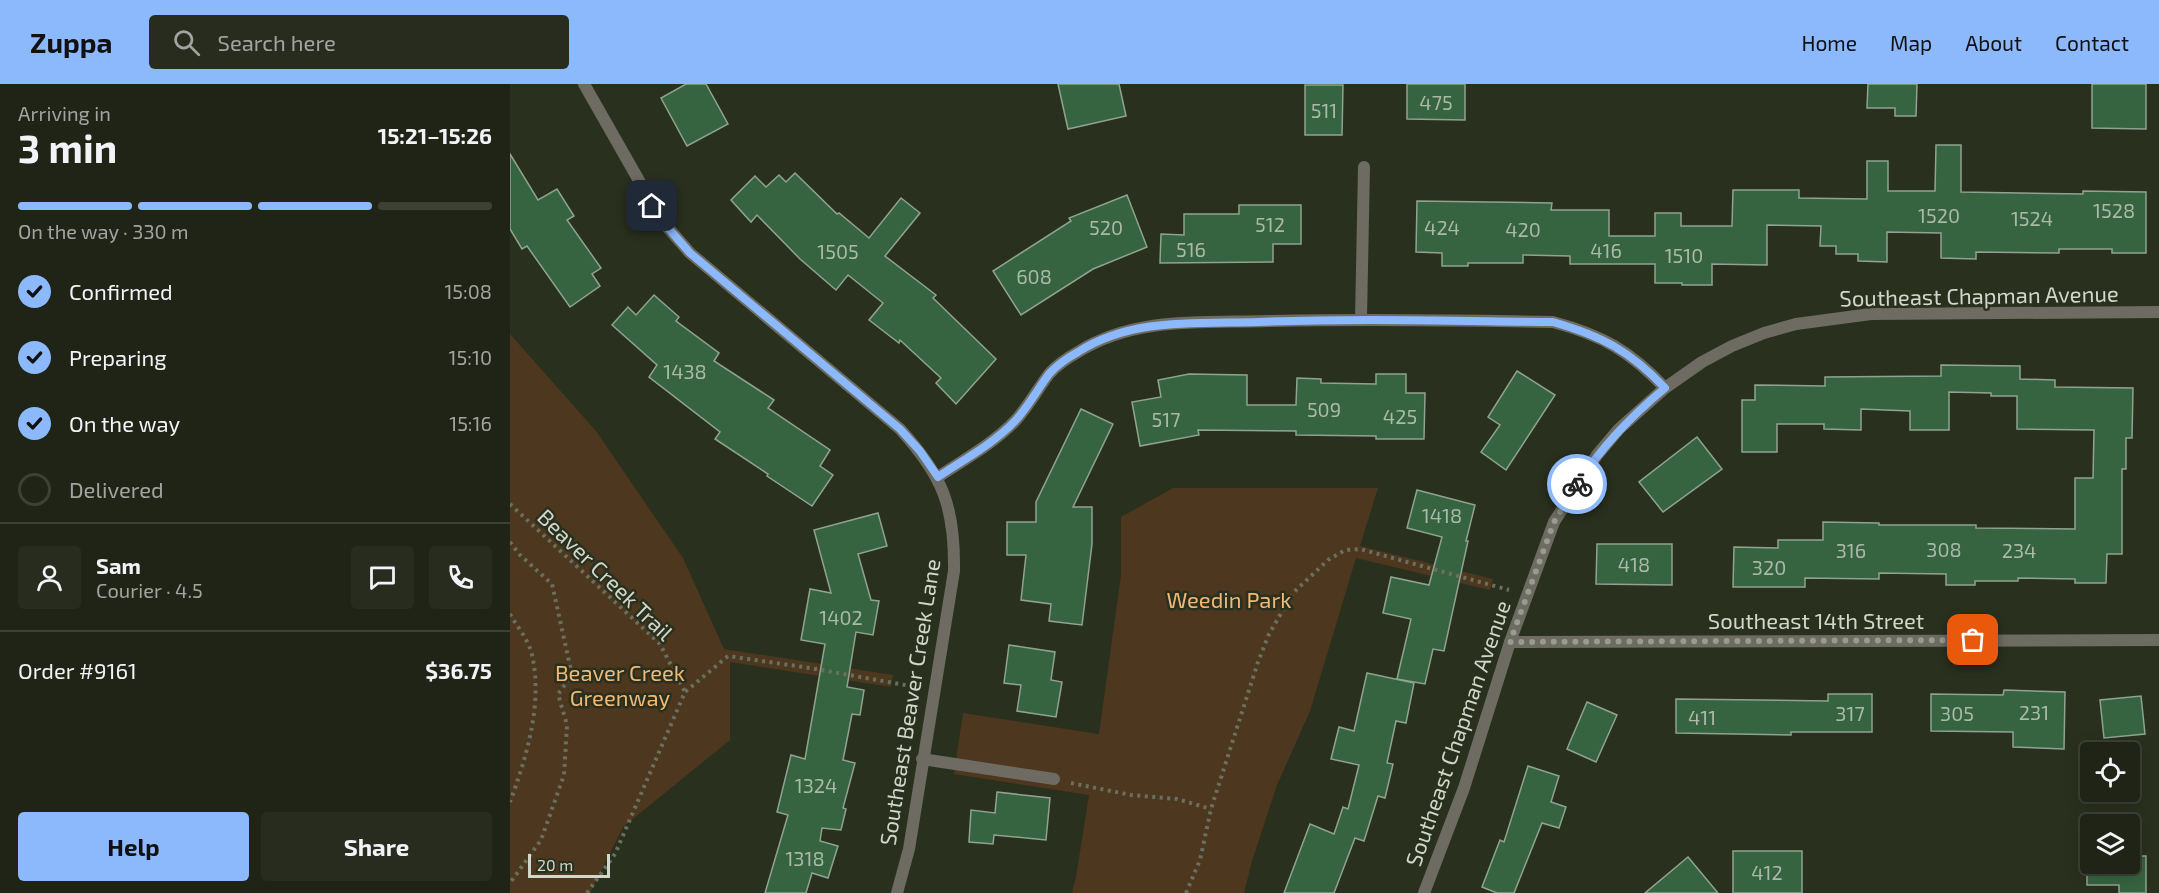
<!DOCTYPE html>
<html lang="en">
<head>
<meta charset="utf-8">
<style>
	body { margin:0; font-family:"Exo 2",sans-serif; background:#282c1f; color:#f1f3f6; height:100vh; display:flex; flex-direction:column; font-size:22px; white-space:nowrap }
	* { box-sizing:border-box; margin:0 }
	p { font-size:20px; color:#a2a4a1 }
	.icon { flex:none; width:33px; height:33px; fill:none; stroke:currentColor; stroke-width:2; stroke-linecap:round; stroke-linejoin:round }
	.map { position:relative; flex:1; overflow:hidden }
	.side { display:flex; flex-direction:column; background:#202416; width:510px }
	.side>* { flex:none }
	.controls { position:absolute; left:1570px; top:658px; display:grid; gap:12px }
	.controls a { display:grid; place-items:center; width:60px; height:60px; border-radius:6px; background:#202416; box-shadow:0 3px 15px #0003,0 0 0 2px #3d4135; font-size:30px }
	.scale { position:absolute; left:18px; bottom:15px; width:82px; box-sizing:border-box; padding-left:6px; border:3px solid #d2d6cb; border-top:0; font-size:16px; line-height:21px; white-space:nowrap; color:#d2d6cb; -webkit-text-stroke:4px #2a301e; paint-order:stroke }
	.pin { position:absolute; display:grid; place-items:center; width:51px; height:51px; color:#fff; margin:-26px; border-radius:12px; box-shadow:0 3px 9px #0006 }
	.courier { position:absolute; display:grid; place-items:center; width:60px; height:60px; margin:-30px; border:4px solid #8cb9fc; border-radius:50%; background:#fff; color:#222; box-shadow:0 2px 8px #0007 }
	.head em { font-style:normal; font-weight:700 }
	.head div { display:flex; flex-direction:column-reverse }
	.head { display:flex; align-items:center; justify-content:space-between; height:102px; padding:0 18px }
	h1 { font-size:39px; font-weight:700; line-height:45px }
	.bar { display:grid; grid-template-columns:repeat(4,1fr); gap:9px 6px; align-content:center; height:72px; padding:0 18px }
	.bar i { height:8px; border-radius:4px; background:#3d4135 }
	.bar .active { background:#8cb9fc }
	.bar p { grid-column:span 4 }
	.line { display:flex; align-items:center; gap:15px; padding:0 18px; border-top:2px solid #3d4135 }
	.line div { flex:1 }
	.round { display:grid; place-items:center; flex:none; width:63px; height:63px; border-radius:6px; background:#282c1f }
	ol { padding:0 18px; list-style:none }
	li { display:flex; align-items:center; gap:18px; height:66px }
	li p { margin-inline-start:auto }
	li .icon { padding:6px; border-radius:50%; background:#8cb9fc; color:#111; stroke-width:4 }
	li:last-child { color:#a2a4a1 }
	li i { width:33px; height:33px; border:3px solid #3d4135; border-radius:50% }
	.action { display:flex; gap:12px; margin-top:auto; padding:12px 18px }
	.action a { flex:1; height:69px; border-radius:6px; background:#8cb9fc; color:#111; font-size:24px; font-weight:700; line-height:69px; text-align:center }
	.action a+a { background:#282c1f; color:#f1f3f6 }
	header { display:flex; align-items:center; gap:36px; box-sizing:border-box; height:84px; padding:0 30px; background:#8cb9fc; color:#111 }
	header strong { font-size:28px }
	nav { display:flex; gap:33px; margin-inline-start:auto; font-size:21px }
	.search { width:420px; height:54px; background:#282c1f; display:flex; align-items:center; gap:15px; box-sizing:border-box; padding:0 21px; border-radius:6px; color:#a2a4a1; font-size:22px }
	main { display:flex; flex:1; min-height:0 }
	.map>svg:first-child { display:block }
	.green { fill:#4d371e }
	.building { fill:#366340; stroke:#90a393; stroke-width:1.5 }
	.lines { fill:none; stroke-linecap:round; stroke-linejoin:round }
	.path { stroke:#6a7060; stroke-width:4; stroke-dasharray:3 4.5; stroke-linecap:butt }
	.service { stroke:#6d6b62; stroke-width:12 }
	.minor { stroke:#6d6b62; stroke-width:12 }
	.done { stroke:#979c8e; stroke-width:6; stroke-dasharray:0 10.8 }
	.route { stroke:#8cb9fc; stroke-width:8 }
	.labels { text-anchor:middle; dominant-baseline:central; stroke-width:5; stroke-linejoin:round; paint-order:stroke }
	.number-label { font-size:20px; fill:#abb9a8 }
	.street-label { font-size:22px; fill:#d2d6cb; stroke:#2a301e }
	.park-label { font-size:22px; fill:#f2b877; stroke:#2a301e }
</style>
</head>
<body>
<header>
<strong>Zuppa</strong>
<div class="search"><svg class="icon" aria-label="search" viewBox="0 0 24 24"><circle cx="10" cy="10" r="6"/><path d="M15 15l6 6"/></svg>Search here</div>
<nav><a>Home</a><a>Map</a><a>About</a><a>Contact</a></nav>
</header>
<main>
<section class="side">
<div class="head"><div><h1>3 min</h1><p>Arriving in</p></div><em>15:21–15:26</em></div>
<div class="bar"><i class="active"></i><i class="active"></i><i class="active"></i><i></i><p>On the way · 330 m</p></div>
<ol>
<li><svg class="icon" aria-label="check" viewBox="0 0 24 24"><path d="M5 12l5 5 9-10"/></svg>Confirmed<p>15:08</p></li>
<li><svg class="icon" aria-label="check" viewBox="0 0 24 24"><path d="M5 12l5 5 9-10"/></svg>Preparing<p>15:10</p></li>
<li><svg class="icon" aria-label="check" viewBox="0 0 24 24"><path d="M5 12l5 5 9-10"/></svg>On the way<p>15:16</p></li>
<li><i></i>Delivered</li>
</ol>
<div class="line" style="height:108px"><a class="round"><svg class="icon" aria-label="person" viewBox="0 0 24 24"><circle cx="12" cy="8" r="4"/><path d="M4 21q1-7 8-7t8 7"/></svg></a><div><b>Sam</b><p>Courier · 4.5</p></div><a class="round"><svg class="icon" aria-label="chat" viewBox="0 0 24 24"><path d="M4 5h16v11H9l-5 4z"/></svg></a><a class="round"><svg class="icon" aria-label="phone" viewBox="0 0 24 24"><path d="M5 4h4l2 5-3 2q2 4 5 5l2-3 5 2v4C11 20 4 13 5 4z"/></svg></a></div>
<div class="line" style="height:78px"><div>Order #9161</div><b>$36.75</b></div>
<div class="action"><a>Help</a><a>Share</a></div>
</section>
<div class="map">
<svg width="1649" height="809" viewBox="0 0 1649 809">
	<rect width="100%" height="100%" fill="#2a301e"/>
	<!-- green -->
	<g class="green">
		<path d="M0 250 86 347 173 474 214 565 383 591 381 603 220 578V656L113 743 80 809H0Z"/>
		<path d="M663 404H868L850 462 983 495 980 506 846 474 800 627 767 701 742 777 734 809H562L566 793 579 711 444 690 453 629 589 650 611 491V433Z"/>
	</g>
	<!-- building -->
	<g class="building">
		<path d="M176 0H196L218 40 177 62 151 14Z"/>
		<path d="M548 0H609L616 32 558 45Z"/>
		<path d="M897 0H955V36L897 35Z"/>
		<path d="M1358 0H1407L1406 32H1385V24H1357Z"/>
		<path d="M1582 0H1636V45L1582 44Z"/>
		<path d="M795 1H833L832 51H795Z"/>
		<path d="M1426 61H1451V108L1573 110V107L1636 108V169H1602V165H1549V169L1466 168V175L1431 174V149L1377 148V178L1348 177V170H1326V162H1310L1311 142 1257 141V181L1202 180V201H1172V199H1145V180H1060V172L1013 171V179H958V182H932V169L906 168 907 117 1042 119 1041 126H1099V152H1145V129H1171V142H1222L1223 106H1289V114L1357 115V77H1378V107H1425Z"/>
		<path d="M0 70 28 116 47 105 64 132 57 136 91 184 82 190 90 202 60 223 17 162 12 165 0 145Z"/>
		<path d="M285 89 327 130 329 129 359 154 391 114 410 129 375 172 426 211 423 214 486 275 446 320 426 299 431 294 390 256 389 259 359 236 373 219 338 191 326 206 290 175 247 131 241 138 221 116 245 92 256 103 269 91 276 98Z"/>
		<path d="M617 111 637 163 583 185 511 231 483 187 561 137 559 134Z"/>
		<path d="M729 121H791V160H763V178L650 179 651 150 674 151V130H729Z"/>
		<path d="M144 211 169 233 166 237 209 269 204 277 264 316 258 324 320 366 310 382 323 391 302 422 257 392 258 390 205 355 210 348 139 293 147 281 102 241 118 223 126 231Z"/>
		<path d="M1431 281 1510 282V295L1545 296V303L1623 304 1622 354H1616V385H1612V470H1597L1596 499H1565V495L1508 494V497H1465V501H1436V490L1369 489V495L1295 494V503H1223L1224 463 1268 464V456H1313V438L1369 439V441H1466V444L1565 445V394H1583L1584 346 1507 345V312H1481V309L1439 308V346H1400V327L1351 325V346L1314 345V340H1267V368H1232V316H1245V301L1315 302V293L1431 292Z"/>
		<path d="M1007 287 1045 311 996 386 971 368 990 341 978 333Z"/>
		<path d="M679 290 737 291V321H786L787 294 811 295V299L866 300V290H896V309H915L914 355H866V352L786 351V347L688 346 689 351 630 362 622 318 651 313 648 296Z"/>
		<path d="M571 325 603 340 563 423H582V460L572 541 539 537 541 520 511 516 516 471H497V438H526V418Z"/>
		<path d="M1187 353 1212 385 1153 428 1129 398Z"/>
		<path d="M907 406 965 421 956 457H958L934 567 923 565 915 600 887 595 901 535 873 529 881 493 919 501 932 453 897 444Z"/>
		<path d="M368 429 377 462 348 470 361 516 369 517 363 551 346 548 337 603 354 606 350 631 342 630 333 676 345 679 333 724 336 725 331 746 312 744 310 757 328 762 318 794 302 789 296 809H255L278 731 267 728 281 671 295 675 315 560 291 556 300 505 321 509 304 446Z"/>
		<path d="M1087 460H1162V501L1086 500Z"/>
		<path d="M499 561 545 568 541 596 552 598 546 633 507 627 511 601 494 599Z"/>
		<path d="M857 589 904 599 896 639 886 637 877 679 883 680 875 714 868 712 854 757 845 754 824 809H774L800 740 824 750 833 723 838 725 849 681 821 675 829 643 844 647Z"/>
		<path d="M1494 606 1555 608 1554 665 1503 663V648L1421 647V610L1493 611Z"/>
		<path d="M1318 610H1362V648H1281V651L1166 649V615L1318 617Z"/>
		<path d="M1631 612 1635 650 1594 654 1590 616Z"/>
		<path d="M1077 618 1107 631 1086 678 1057 665Z"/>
		<path d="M1018 682 1049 692 1041 718 1056 723 1049 744 1032 739 1004 809H987L972 803 990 756 994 758Z"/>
		<path d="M487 708 540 714 536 756 484 751 483 760 459 758 461 726 485 729Z"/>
		<rect x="1223" y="767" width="69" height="42"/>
		<path d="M1577 771H1581V780H1620V772H1636V809H1609V801H1577Z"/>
		<path d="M1178 773 1208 809H1135Z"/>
	</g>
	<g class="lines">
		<!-- path -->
		<g class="path">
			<path d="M0 420 150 560 175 608"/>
			<path d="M0 458 10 471 42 500 62 591 48 610 57 641 54 691 31 756 0 799"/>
			<path d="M0 530C6 541 17 554 21 567 34 616 17 672 0 718"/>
			<path d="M561 699 621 711 667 715 701 725"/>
			<path d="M77 809 105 770 175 608 218 572 300 584 406 603"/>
			<path d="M676 809 690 776 701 725 748 578 759 550 783 509 818 476 835 466 850 465 999 506"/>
		</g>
		<!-- service -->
		<path class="service" d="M412 675 544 695"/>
		<!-- minor -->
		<g class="minor">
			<path d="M74 0 152 137 180 169 390 345C433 392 445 423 444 487L399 765 387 809"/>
			<path d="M851 235 854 83"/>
			<path d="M428 393C453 376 483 360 505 337 518 323 527 306 539 290 546 282 559 273 568 268 625 232 694 239 758 237 853 235 948 236 1043 238 1092 251 1120 267 1155 304"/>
			<path d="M1000 558 1649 556"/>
			<path d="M914 809 954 704 1000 558 1044 438 1087 371 1109 345 1155 304 1192 278 1222 262 1254 249 1286 240 1361 230 1649 228"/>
		</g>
	</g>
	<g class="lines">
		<!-- done -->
		<path class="done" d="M1067 400 1044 438 1000 558 1463 556"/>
		<!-- route -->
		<path class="route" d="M142 122 152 137 180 169 390 345 410 367 428 393C453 376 483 360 505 337 518 323 527 306 539 290 546 282 559 273 568 268 623 233 687 240 749 238 847 234 945 237 1043 238 1092 252 1120 267 1155 304 1118 335 1094 361 1067 400"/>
	</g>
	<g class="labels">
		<!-- number labels -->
		<g class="number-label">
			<text x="926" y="18">475</text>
			<text x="814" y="26">511</text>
			<text x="1604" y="126">1528</text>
			<text x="1429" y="131">1520</text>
			<text x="1522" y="134">1524</text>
			<text x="760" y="140">512</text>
			<text x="596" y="143">520</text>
			<text x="932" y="143">424</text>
			<text x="1013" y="145">420</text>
			<text x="681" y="165">516</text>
			<text x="1096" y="166">416</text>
			<text x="328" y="167">1505</text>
			<text x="1174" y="171">1510</text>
			<text x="524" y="192">608</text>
			<text x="175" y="287">1438</text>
			<text x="814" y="325">509</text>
			<text x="890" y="332">425</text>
			<text x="656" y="335">517</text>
			<text x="932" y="431">1418</text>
			<text x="1434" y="465">308</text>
			<text x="1341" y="466">316</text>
			<text x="1509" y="466">234</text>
			<text x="1124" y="480">418</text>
			<text x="1259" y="483">320</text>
			<text x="331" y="533">1402</text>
			<text x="1524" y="628">231</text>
			<text x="1340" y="629">317</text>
			<text x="1447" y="629">305</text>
			<text x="1192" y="633">411</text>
			<text x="306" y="701">1324</text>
			<text x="295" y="774">1318</text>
			<text x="1257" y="788">412</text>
		</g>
		<!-- street labels -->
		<g class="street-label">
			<text transform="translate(1469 211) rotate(-1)">Southeast Chapman Avenue</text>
			<text transform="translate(96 490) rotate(44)">Beaver Creek Trail</text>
			<text x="1306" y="536">Southeast 14th Street</text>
			<text transform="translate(399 618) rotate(-81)">Southeast Beaver Creek Lane</text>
			<text transform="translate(947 649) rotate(-71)">Southeast Chapman Avenue</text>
		</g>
		<!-- park labels -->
		<g class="park-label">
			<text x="719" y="515">Weedin Park</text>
			<text x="110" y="588">Beaver Creek<tspan x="110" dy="25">Greenway</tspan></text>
		</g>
	</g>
</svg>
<div class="controls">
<a><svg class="icon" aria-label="locate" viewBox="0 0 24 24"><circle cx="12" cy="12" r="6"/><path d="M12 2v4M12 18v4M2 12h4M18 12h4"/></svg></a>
<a><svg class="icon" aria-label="layers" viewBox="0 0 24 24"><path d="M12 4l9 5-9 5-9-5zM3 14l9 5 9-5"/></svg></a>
</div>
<div class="scale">20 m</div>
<div class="pin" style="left:1463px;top:556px;background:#ea580c"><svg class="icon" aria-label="bag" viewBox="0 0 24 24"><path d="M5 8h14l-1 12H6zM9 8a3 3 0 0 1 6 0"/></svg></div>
<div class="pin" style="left:142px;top:122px;background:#1f2937"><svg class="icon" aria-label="home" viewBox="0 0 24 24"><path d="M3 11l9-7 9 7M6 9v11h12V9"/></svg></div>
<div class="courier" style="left:1067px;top:400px"><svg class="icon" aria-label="bike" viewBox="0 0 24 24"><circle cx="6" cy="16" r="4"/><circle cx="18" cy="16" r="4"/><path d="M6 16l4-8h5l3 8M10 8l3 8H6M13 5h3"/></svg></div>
</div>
</main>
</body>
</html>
